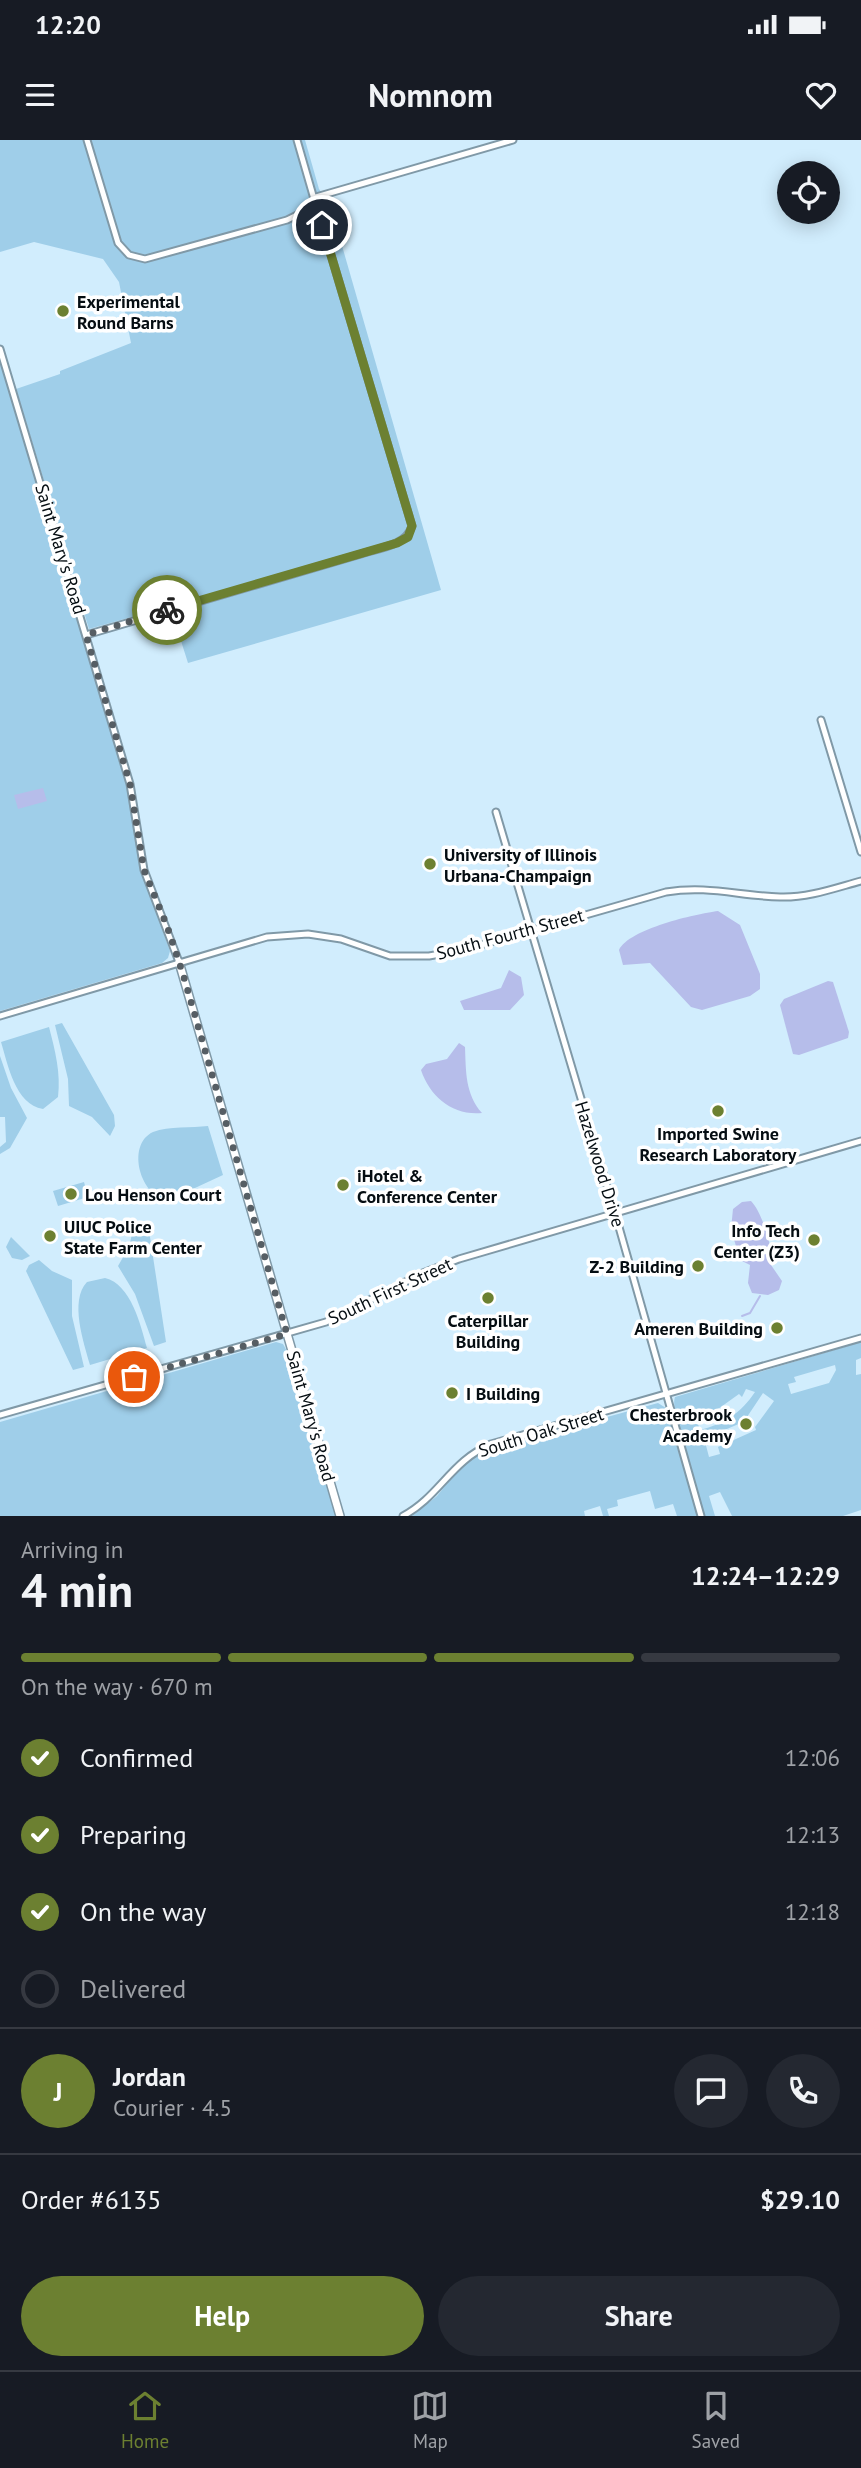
<!DOCTYPE html>
<html lang="en">
<head>
<meta charset="utf-8">
<style>
	body { margin:0; font-family:"PT Sans",sans-serif; background:#242831; color:#f1f3f6; height:100vh; display:flex; flex-direction:column; font-size:26px; white-space:nowrap }
	* { box-sizing:border-box; margin:0 }
	p { font-size:23px; color:#9ea1a6 }
	.icon { flex:none; width:38px; height:38px; fill:none; stroke:currentColor; stroke-width:2; stroke-linecap:round; stroke-linejoin:round }
	.map { position:relative; height:1376px; overflow:hidden }
	.details { display:flex; flex-direction:column; background:#171b24; flex:1 }
	.details>* { flex:none }
	.buttons { position:absolute; left:777px; top:21px; display:grid; gap:14px }
	.buttons a { display:grid; place-items:center; width:63px; height:63px; border-radius:50%; background:#171b24; box-shadow:0 4px 18px #0003; font-size:35px }
	.pin { position:absolute; display:grid; place-items:center; width:60px; height:60px; color:#fff; margin:-30px; border:4px solid #fff; border-radius:50%; box-shadow:0 2px 7px #0007 }
	.courier { position:absolute; display:grid; place-items:center; width:70px; height:70px; margin:-35px; border:5px solid #6c8031; border-radius:50%; background:#fff; color:#222; box-shadow:0 2px 9px #0007 }
	.summary em { font-style:normal; font-weight:800 }
	.summary div { display:flex; flex-direction:column-reverse }
	.summary { display:flex; align-items:center; justify-content:space-between; height:119px; padding:0 21px }
	h1 { font-size:46px; font-weight:800; line-height:52px }
	.bar { display:grid; grid-template-columns:repeat(4,1fr); gap:10px 7px; align-content:center; height:84px; padding:0 21px }
	.bar i { height:9px; border-radius:5px; background:#363941 }
	.bar .active { background:#6c8031 }
	.bar p { grid-column:span 4 }
	.line { display:flex; align-items:center; gap:18px; padding:0 21px; border-top:2px solid #363941 }
	.line div { flex:1 }
	.round { display:grid; place-items:center; flex:none; width:74px; height:74px; border-radius:37px; background:#242831 }
	ol { padding:0 21px; list-style:none }
	li { display:flex; align-items:center; gap:21px; height:77px }
	li p { margin-inline-start:auto }
	li .icon { padding:7px; border-radius:50%; background:#6c8031; color:#fff; stroke-width:4 }
	li:last-child { color:#9ea1a6 }
	li i { width:38px; height:38px; border:4px solid #363941; border-radius:50% }
	.action { display:flex; gap:14px; margin-top:auto; padding:14px 21px }
	.action a { flex:1; height:80px; border-radius:42px; background:#6c8031; color:#fff; font-size:28px; font-weight:800; line-height:80px; text-align:center }
	.action a+a { background:#242831; color:#f1f3f6 }
	.status { display:flex; justify-content:space-between; align-items:center; height:49px; padding:0 35px; background:#171b24; direction:ltr }
	.status svg { height:19px; fill:currentColor }
	header { display:flex; justify-content:space-between; align-items:center; height:91px; padding:0 21px; background:#171b24; font-size:32px; font-weight:800 }
	.tab-bar { display:flex; justify-content:space-around; align-items:center; height:98px; border-top:2px solid #363941; background:#171b24; font-size:19px; color:#9ea1a6 }
	.tab-bar a { display:grid; justify-items:center; gap:4px }
	.tab-bar .active { color:#6c8031 }
	.map>svg:first-child { display:block }
	.built { fill:#d1edfd; fill-rule:evenodd }
	.green { fill:#9fcee9; fill-rule:evenodd }
	.water { fill:#b6bdea }
	.lines { fill:none; stroke-linecap:round; stroke-linejoin:round }
	.stream { stroke:#b6bdea; stroke-width:2 }
	.minor-casing { stroke:#8099a7; stroke-width:9 }
	.major-casing { stroke:#8099a7; stroke-width:10 }
	.minor { stroke:#fff; stroke-width:5 }
	.major { stroke:#fff; stroke-width:7 }
	.done { stroke:#565e64; stroke-width:7; stroke-dasharray:0 12.6 }
	.route { stroke:#6c8031; stroke-width:9 }
	.poi-dot { fill:#6c8031; stroke:#fff; stroke-width:2.5 }
	.labels { text-anchor:middle; dominant-baseline:central; stroke-width:7; stroke-linejoin:round; paint-order:stroke }
	.poi-label { font-size:18px; font-weight:bold; fill:#050d12; stroke:#fff; text-anchor:start }
	.street-label { font-size:18px; fill:#050d12; stroke:#fff }
</style>
</head>
<body>
<div class="status"><b>12:20</b><svg viewBox="0 0 49 12"><path d="M0 12V9h3v3zM5 12V6h3v6zM10 12V3h3v9zM15 12V0h3v12zM26 1h20v11H26zM47 4h2v5h-2z"/></svg></div>
<header><svg class="icon" aria-label="menu" viewBox="0 0 24 24"><path d="M4 6h16M4 12h16M4 18h16"/></svg>Nomnom<svg class="icon" aria-label="heart" viewBox="0 0 24 24"><path d="M12 20l-8-8c-3-5 5-10 8-4 3-6 11-1 8 4z"/></svg></header>
<div class="map">
<svg width="861" height="1376" viewBox="0 0 861 1376">
	<rect width="100%" height="100%" fill="#ebf5fc"/>
	<!-- built -->
	<path class="built" d="M0 0H861V1376H0ZM789 33H828V72H789Z"/>
	<!-- green -->
	<g class="green">
		<path d="M0 0H305L319 49 330 64 441 450 188 523 170 466 89 489 16 249 60 234V231L131 203 119 142 103 119 34 102 0 112Z"/>
		<path d="M0 218 129 650 140 728 170 811 168 818 162 823 0 871Z"/>
		<path d="M62 883 114 975 115 986 110 996 92 977 69 966 68 939 55 885Z"/>
		<path d="M49 887C55 910 61 933 58 957L43 969C15 964 8 925 1 902Z"/>
		<path d="M0 916 11 948 27 978 10 1008 0 1014V1007L6 1002 5 977H0Z"/>
		<path d="M208 986 223 1035 169 1060C141 1059 125 1005 153 992 169 986 192 988 208 986Z"/>
		<path d="M84 1042 88 1057 58 1066 53 1051Z"/>
		<path d="M135 1081 144 1087 150 1097 166 1202 154 1206 135 1154 118 1126 129 1107Z"/>
		<path d="M11 1097 30 1116 22 1120 12 1118 6 1107Z"/>
		<path d="M39 1120 52 1131 72 1140V1176L84 1227 73 1230 26 1131 29 1125Z"/>
		<path d="M105 1138C131 1144 141 1186 147 1208L90 1225C84 1203 69 1161 87 1142Z"/>
		<path d="M276 1202 283 1204 288 1213 336 1376H0V1282Z"/>
		<path d="M861 1202V1218L856 1220V1235L861 1234V1370L843 1376H732L720 1352 709 1356 715 1376H704C698 1356 669 1273 675 1257ZM835 1225 836 1230 829 1243 791 1254 788 1244 796 1242 794 1237ZM746 1249 755 1252C741 1273 724 1284 700 1290L696 1278 718 1269 739 1254 742 1257ZM763 1253 774 1261 755 1287 756 1290 718 1307 720 1314 709 1317 703 1294 713 1290 715 1294 741 1283 739 1279 744 1275 747 1277Z"/>
		<path d="M658 1263 666 1268 698 1376H677L673 1364 655 1369 650 1351 617 1360 618 1366 607 1369 609 1376H603L600 1366 584 1371 585 1376H412L437 1356 464 1323 491 1309Z"/>
	</g>
	<!-- water -->
	<g class="water">
		<path d="M43 648 47 661 18 669 14 655Z"/>
		<path d="M718 771 740 785 760 834V849L750 856 702 870 691 867 650 823 623 825 619 810C629 789 695 774 718 771Z"/>
		<path d="M509 830 521 837 524 855 510 870H464L460 861 501 848Z"/>
		<path d="M828 841 833 842 849 892 848 898 799 915 793 914 780 865 784 859Z"/>
		<path d="M459 903 465 907C466 931 465 954 482 973 453 976 430 957 421 930L426 924 447 919Z"/>
		<path d="M751 1061C762 1072 774 1110 771 1125L782 1141 779 1150 768 1155 752 1153 748 1143 750 1125 740 1120 731 1089 733 1069 742 1062Z"/>
	</g>
	<g class="lines">
		<!-- stream -->
		<path class="stream" d="M742 1176 750 1173 760 1156"/>
		<defs>
			<g id="minor">
				<path d="M87 0 118 103 129 115 145 119 287 80 303 72 316 57 513 0"/>
				<path d="M297 0 314 59"/>
				<path d="M0 209 130 644 144 730 179 822"/>
				<path d="M86 495 361 414C379 408 406 406 412 386L322 85"/>
				<path d="M821 580 861 712"/>
				<path d="M496 672 615 1073 701 1376"/>
				<path d="M0 876 267 797 308 794 341 799 390 816H429L463 810 666 752C708 745 739 756 780 757 808 758 835 748 861 741"/>
				<path d="M0 1275 326 1182 423 1133 459 1119 861 1001"/>
				<path d="M403 1376C439 1357 451 1321 491 1304L861 1198"/>
			</g>
			<path id="major" d="M179 822 340 1376"/>
		</defs>
		<!-- minor casing -->
		<use href="#minor" class="minor-casing"/>
		<!-- major casing -->
		<use href="#major" class="major-casing"/>
		<!-- minor -->
		<use href="#minor" class="minor"/>
		<!-- major -->
		<use href="#major" class="major"/>
	</g>
	<g class="lines">
		<!-- done -->
		<path class="done" d="M134 1237 287 1194 183 834 167 786 144 730 130 644 86 495 167 470"/>
		<!-- route -->
		<path class="route" d="M167 470 397 403 408 397 412 386 322 85"/>
	</g>
	<!-- markers -->
	<g class="poi-dot">
		<circle cx="63" cy="171" r="7"/>
		<circle cx="430" cy="724" r="7"/>
		<circle cx="718" cy="971" r="7"/>
		<circle cx="343" cy="1045" r="7"/>
		<circle cx="71" cy="1054" r="7"/>
		<circle cx="50" cy="1096" r="7"/>
		<circle cx="814" cy="1100" r="7"/>
		<circle cx="698" cy="1126" r="7"/>
		<circle cx="488" cy="1158" r="7"/>
		<circle cx="777" cy="1188" r="7"/>
		<circle cx="452" cy="1253" r="7"/>
		<circle cx="746" cy="1284" r="7"/>
	</g>
	<g class="labels">
		<!-- poi labels -->
		<g class="poi-label">
			<text x="77" y="161">Experimental<tspan x="77" dy="21">Round Barns</tspan></text>
			<text x="444" y="714">University of Illinois<tspan x="444" dy="21">Urbana-Champaign</tspan></text>
			<text x="718" y="993" text-anchor="middle">Imported Swine<tspan x="718" dy="21">Research Laboratory</tspan></text>
			<text x="357" y="1035">iHotel &amp;<tspan x="357" dy="21">Conference Center</tspan></text>
			<text x="85" y="1054">Lou Henson Court</text>
			<text x="64" y="1086">UIUC Police<tspan x="64" dy="21">State Farm Center</tspan></text>
			<text x="800" y="1090" text-anchor="end">Info Tech<tspan x="800" dy="21">Center (Z3)</tspan></text>
			<text x="684" y="1126" text-anchor="end">Z-2 Building</text>
			<text x="488" y="1180" text-anchor="middle">Caterpillar<tspan x="488" dy="21">Building</tspan></text>
			<text x="763" y="1188" text-anchor="end">Ameren Building</text>
			<text x="466" y="1253">I Building</text>
			<text x="732" y="1274" text-anchor="end">Chesterbrook<tspan x="732" dy="21">Academy</tspan></text>
		</g>
		<!-- street labels -->
		<g class="street-label">
			<text transform="translate(61 409) rotate(73)">Saint Mary's Road</text>
			<text transform="translate(510 794) rotate(-15)">South Fourth Street</text>
			<text transform="translate(600 1024) rotate(73)">Hazelwood Drive</text>
			<text transform="translate(390 1151) rotate(-25)">South First Street</text>
			<text transform="translate(311 1276) rotate(74)">Saint Mary's Road</text>
			<text transform="translate(541 1292) rotate(-17)">South Oak Street</text>
		</g>
	</g>
</svg>
<div class="buttons">
<a><svg class="icon" aria-label="locate" viewBox="0 0 24 24"><circle cx="12" cy="12" r="6"/><path d="M12 2v4M12 18v4M2 12h4M18 12h4"/></svg></a>
</div>
<div class="pin" style="left:134px;top:1237px;background:#ea580c"><svg class="icon" aria-label="bag" viewBox="0 0 24 24"><path d="M5 8h14l-1 12H6zM9 8a3 3 0 0 1 6 0"/></svg></div>
<div class="pin" style="left:322px;top:85px;background:#1f2937"><svg class="icon" aria-label="home" viewBox="0 0 24 24"><path d="M3 11l9-7 9 7M6 9v11h12V9"/></svg></div>
<div class="courier" style="left:167px;top:470px"><svg class="icon" aria-label="bike" viewBox="0 0 24 24"><circle cx="6" cy="16" r="4"/><circle cx="18" cy="16" r="4"/><path d="M6 16l4-8h5l3 8M10 8l3 8H6M13 5h3"/></svg></div>
</div>
<section class="details">
<div class="summary"><div><h1>4 min</h1><p>Arriving in</p></div><em>12:24–12:29</em></div>
<div class="bar"><i class="active"></i><i class="active"></i><i class="active"></i><i></i><p>On the way · 670 m</p></div>
<ol>
<li><svg class="icon" aria-label="check" viewBox="0 0 24 24"><path d="M5 12l5 5 9-10"/></svg>Confirmed<p>12:06</p></li>
<li><svg class="icon" aria-label="check" viewBox="0 0 24 24"><path d="M5 12l5 5 9-10"/></svg>Preparing<p>12:13</p></li>
<li><svg class="icon" aria-label="check" viewBox="0 0 24 24"><path d="M5 12l5 5 9-10"/></svg>On the way<p>12:18</p></li>
<li><i></i>Delivered</li>
</ol>
<div class="line" style="height:126px"><b class="round" style="background:#6c8031;color:#fff">J</b><div><b>Jordan</b><p>Courier · 4.5</p></div><a class="round"><svg class="icon" aria-label="chat" viewBox="0 0 24 24"><path d="M4 5h16v11H9l-5 4z"/></svg></a><a class="round"><svg class="icon" aria-label="phone" viewBox="0 0 24 24"><path d="M5 4h4l2 5-3 2q2 4 5 5l2-3 5 2v4C11 20 4 13 5 4z"/></svg></a></div>
<div class="line" style="height:91px"><div>Order #6135</div><b>$29.10</b></div>
<div class="action"><a>Help</a><a>Share</a></div>
</section>
<nav class="tab-bar">
<a class="active"><svg class="icon" aria-label="home" viewBox="0 0 24 24"><path d="M3 11l9-7 9 7M6 9v11h12V9"/></svg>Home</a>
<a><svg class="icon" aria-label="map" viewBox="0 0 24 24"><path d="M3 6l6-2 6 2 6-2v14l-6 2-6-2-6 2zM9 4v14M15 6v14"/></svg>Map</a>
<a><svg class="icon" aria-label="saved" viewBox="0 0 24 24"><path d="M7 4h10v16l-5-4-5 4z"/></svg>Saved</a>
</nav>
</body>
</html>
